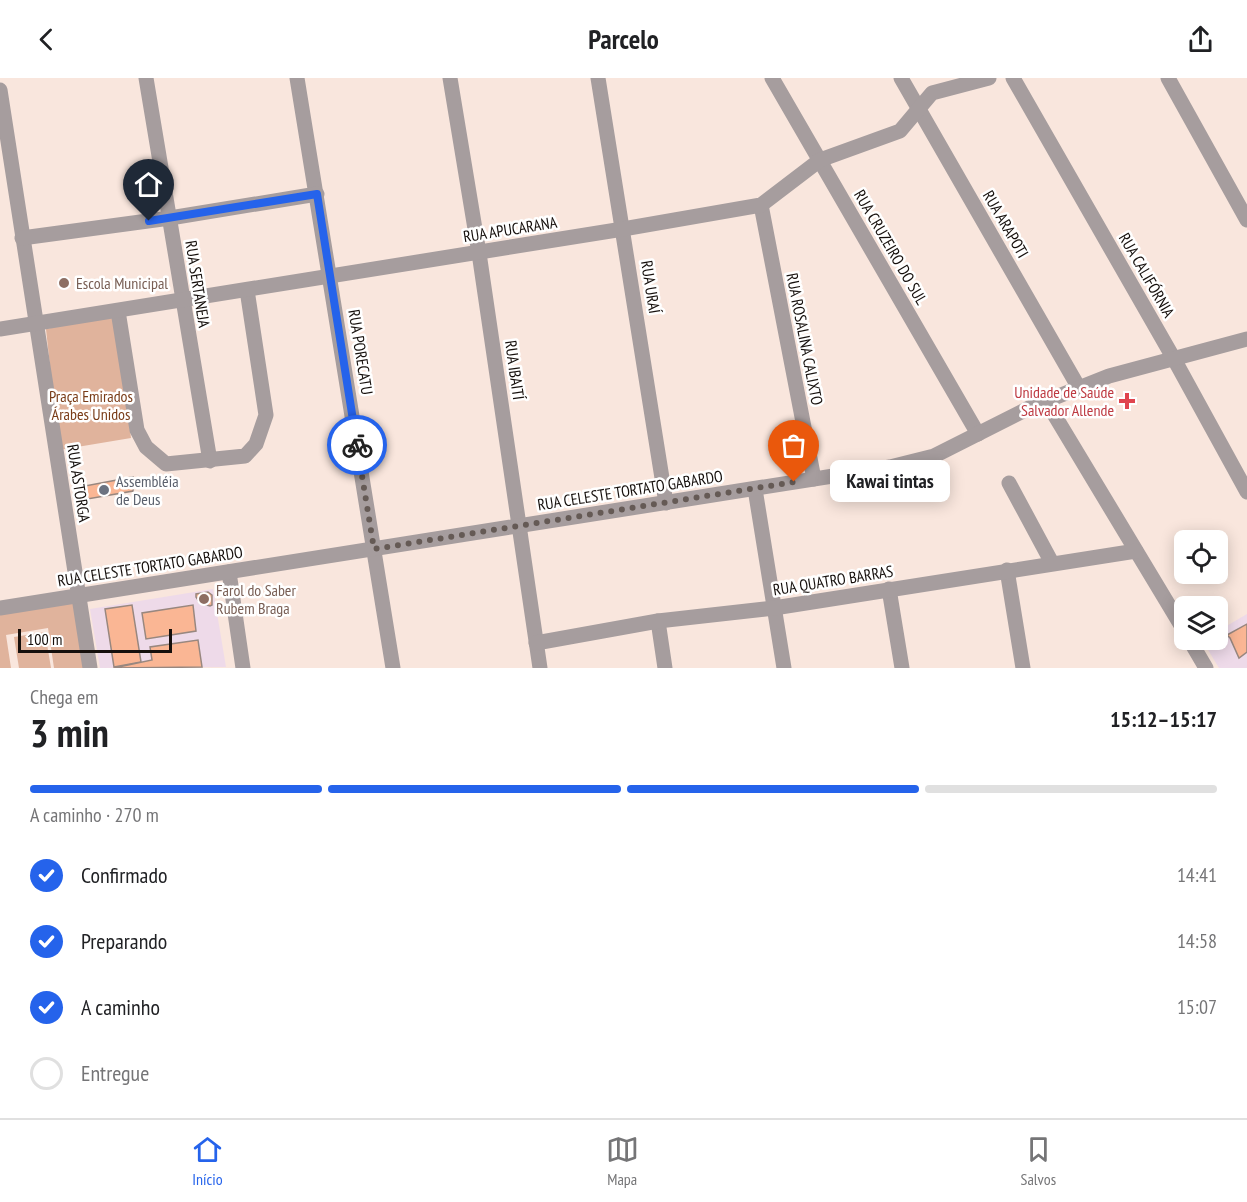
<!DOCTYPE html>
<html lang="pt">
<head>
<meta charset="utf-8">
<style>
	body { margin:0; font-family:"PT Sans Narrow",sans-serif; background:#f6f6f6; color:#202124; height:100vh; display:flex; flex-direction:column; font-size:22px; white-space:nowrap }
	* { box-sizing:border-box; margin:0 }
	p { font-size:20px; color:#757577 }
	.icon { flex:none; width:33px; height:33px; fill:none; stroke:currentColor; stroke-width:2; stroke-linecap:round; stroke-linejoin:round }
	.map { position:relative; height:590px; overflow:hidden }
	.side { display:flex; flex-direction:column; background:#fff; flex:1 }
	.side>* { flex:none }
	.fabs { position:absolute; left:1174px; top:452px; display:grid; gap:12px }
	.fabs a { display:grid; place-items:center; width:54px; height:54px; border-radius:9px; background:#fff; box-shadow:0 3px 15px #0003; font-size:30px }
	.scale { position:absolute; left:18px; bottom:15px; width:154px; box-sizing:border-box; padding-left:6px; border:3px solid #150f0c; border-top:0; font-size:16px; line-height:21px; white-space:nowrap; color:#150f0c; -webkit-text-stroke:4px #fff; paint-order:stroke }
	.pin { position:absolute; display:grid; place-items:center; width:51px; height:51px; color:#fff; margin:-62px -26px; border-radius:50% 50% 50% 0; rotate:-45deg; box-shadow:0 0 6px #0007 }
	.pin .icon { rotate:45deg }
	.courier { position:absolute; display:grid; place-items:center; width:60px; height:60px; margin:-30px; border:4px solid #2563eb; border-radius:50%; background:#fff; color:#222; box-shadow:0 2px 8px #0007 }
	.bubble { position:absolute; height:42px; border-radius:9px; background:#fff; box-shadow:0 3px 15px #0003; font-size:20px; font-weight:600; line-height:42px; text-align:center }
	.summary em { font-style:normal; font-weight:600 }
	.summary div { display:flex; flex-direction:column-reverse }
	.summary { display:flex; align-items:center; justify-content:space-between; height:102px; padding:0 30px }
	h1 { font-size:39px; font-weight:600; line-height:45px }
	.bar { display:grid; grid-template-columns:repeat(4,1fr); gap:9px 6px; align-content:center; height:72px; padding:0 30px }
	.bar i { height:8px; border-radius:4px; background:#e0e0e0 }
	.bar .current { background:#2563eb }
	.bar p { grid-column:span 4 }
	ol { padding:0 30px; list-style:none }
	li { display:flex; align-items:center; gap:18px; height:66px }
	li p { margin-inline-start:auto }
	li .icon { padding:6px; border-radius:50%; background:#2563eb; color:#fff; stroke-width:4 }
	li:last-child { color:#757577 }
	li i { width:33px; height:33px; border:3px solid #e0e0e0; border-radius:50% }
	header { display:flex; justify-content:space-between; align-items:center; height:78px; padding:0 30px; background:#fff; font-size:27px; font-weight:600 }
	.tabs { display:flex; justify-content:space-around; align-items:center; height:84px; border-top:2px solid #e0e0e0; background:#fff; font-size:16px; color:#757577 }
	.tabs a { display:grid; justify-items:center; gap:3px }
	.tabs .current { color:#2563eb }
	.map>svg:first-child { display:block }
	.education { fill:#eedae9 }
	.green { fill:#e0b39c }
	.building { fill:#fab694; stroke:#98877f; stroke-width:1.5 }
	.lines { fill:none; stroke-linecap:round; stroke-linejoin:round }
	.minor { stroke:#a69d9e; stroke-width:15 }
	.done { stroke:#655a55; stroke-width:6; stroke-dasharray:0 10.8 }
	.route { stroke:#2563eb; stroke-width:8 }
	.education-dot { fill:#8d6e63; stroke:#fff; stroke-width:2 }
	.health-dot { fill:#e0444e; stroke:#fff; stroke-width:2 }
	.worship-dot { fill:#6b7280; stroke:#fff; stroke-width:2 }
	.labels { text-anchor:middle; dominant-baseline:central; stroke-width:5; stroke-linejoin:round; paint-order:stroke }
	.street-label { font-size:16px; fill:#150f0c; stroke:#fff }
	.education-label { font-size:16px; fill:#785e54; stroke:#fff; text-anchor:start }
	.health-label { font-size:16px; fill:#be3a42; stroke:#fff; text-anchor:end }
	.park-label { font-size:16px; fill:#793c18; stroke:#fff }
	.worship-label { font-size:16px; fill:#5b616d; stroke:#fff; text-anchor:start }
</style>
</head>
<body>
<header><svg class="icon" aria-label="back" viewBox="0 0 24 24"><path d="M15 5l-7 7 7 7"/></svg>Parcelo<svg class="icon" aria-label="share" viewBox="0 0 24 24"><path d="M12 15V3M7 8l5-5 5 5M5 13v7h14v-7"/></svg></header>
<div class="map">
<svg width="1247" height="590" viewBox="0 0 1247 590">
	<rect width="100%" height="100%" fill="#f9e6dd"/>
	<!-- education -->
	<g class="education">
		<path d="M213 511 226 589 100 590 90 531Z"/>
		<path d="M1247 536V590H1219L1202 562 1218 561V553Z"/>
	</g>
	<!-- green -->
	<g class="green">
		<path d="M115 236 131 360 59 372 46 251Z"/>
		<path d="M75 521 87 590H54L48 550 6 557 11 590H0V533Z"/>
		<path d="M45 554 51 590H19L14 559Z"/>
	</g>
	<!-- building -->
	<g class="building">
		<path d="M133 399V413L76 423 74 410Z"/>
		<path d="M208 514 212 517V527L210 528 200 525 196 519V516Z"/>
		<path d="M132 527 141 584 114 589 105 531Z"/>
		<path d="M193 527 196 553 146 561 142 535Z"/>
		<path d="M1247 546V574L1239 580 1230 560 1227 557Z"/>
		<path d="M198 562 202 589 114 590 152 582 150 569Z"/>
	</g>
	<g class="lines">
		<!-- minor -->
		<g class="minor">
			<path d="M146 0 210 383"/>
			<path d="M297 0 393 590"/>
			<path d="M450 0 479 175 540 590"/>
			<path d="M598 0 666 425"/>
			<path d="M772 0 978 356"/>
			<path d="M901 0 1079 310"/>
			<path d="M1013 0 1174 281 1247 414"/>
			<path d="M1168 0 1247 142"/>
			<path d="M0 12 90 590"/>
			<path d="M761 127 814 401"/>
			<path d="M22 160 170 140 317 116"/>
			<path d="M118 233 137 352 146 369 166 386 245 378 256 366 266 337 247 212"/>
			<path d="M0 251 623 151 761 127 820 82 900 53 932 15 989 0"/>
			<path d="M1046 323 1185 554"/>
			<path d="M1009 405 1052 485"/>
			<path d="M755 411 784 590"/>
			<path d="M1007 492 1023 590"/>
			<path d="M229 494 243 590"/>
			<path d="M889 511 902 590"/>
			<path d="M0 530 890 389 934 378 1031 329 1109 298 1247 261"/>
			<path d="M658 543 665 590"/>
			<path d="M1189 561 1206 590"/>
			<path d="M536 565 658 543 774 530 1136 473"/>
		</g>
	</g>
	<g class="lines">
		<!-- done -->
		<path class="done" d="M357 367 374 471 794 404"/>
		<!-- route -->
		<path class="route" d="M149 143 317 116 357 367"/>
	</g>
	<!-- markers -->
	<g class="education-dot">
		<circle cx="64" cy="205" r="6"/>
		<circle cx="204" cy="521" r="6"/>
	</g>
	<path class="health-dot" d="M1124 314h6v6h6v6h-6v6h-6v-6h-6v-6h6z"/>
	<circle class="worship-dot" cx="104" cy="412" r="6"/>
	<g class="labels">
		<!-- street labels -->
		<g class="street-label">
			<text transform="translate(1006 146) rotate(60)">RUA ARAPOTI</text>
			<text transform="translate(510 151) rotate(-9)">RUA APUCARANA</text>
			<text transform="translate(891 169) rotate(60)">RUA CRUZEIRO DO SUL</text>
			<text transform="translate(1147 197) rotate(60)">RUA CALIFÓRNIA</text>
			<text transform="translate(198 206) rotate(81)">RUA SERTANEJA</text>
			<text transform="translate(651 209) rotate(81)">RUA URAÍ</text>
			<text transform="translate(805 261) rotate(79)">RUA ROSALINA CALIXTO</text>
			<text transform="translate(361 274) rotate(81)">RUA PORECATU</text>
			<text transform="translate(515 292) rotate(82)">RUA IBAITÍ</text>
			<text transform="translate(79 405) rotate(81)">RUA ASTORGA</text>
			<text transform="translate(630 412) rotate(-9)">RUA CELESTE TORTATO GABARDO</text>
			<text transform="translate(150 488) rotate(-9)">RUA CELESTE TORTATO GABARDO</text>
			<text transform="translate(833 502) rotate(-9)">RUA QUATRO BARRAS</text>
		</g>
		<!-- education labels -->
		<g class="education-label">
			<text x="76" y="205">Escola Municipal</text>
			<text x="216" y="512">Farol do Saber<tspan x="216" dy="18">Rubem Braga</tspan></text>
		</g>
		<!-- health labels -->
		<g class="health-label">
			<text x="1114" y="314">Unidade de Saúde<tspan x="1114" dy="18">Salvador Allende</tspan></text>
		</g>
		<!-- park labels -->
		<g class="park-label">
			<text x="91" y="318">Praça Emirados<tspan x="91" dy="18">Árabes Unidos</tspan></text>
		</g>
		<!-- worship labels -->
		<g class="worship-label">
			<text x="116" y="403">Assembléia<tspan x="116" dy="18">de Deus</tspan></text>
		</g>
	</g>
</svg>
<div class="fabs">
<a><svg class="icon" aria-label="locate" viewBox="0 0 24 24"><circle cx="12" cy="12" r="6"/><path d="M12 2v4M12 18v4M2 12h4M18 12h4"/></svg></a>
<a><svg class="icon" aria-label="layers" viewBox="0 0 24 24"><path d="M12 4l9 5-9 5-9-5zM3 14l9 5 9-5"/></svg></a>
</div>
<div class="scale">100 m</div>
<div class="pin" style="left:794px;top:404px;background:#ea580c"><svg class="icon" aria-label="bag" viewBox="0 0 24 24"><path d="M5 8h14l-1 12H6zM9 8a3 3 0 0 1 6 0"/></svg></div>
<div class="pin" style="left:149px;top:143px;background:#1f2937"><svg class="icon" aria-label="home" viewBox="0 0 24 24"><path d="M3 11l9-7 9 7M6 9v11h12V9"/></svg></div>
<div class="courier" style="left:357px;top:367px"><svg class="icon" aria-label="bike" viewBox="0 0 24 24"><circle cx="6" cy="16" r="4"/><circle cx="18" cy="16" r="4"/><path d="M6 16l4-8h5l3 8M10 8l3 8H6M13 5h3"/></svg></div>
<div class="bubble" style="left:830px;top:382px;width:120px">Kawai tintas</div>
</div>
<section class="side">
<div class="summary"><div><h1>3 min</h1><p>Chega em</p></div><em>15:12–15:17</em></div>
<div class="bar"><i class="current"></i><i class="current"></i><i class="current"></i><i></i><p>A caminho · 270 m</p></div>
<ol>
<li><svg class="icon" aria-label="check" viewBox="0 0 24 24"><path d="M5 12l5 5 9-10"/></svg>Confirmado<p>14:41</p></li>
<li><svg class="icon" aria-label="check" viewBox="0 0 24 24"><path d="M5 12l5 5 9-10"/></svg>Preparando<p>14:58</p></li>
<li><svg class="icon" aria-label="check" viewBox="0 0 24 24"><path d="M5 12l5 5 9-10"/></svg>A caminho<p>15:07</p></li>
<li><i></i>Entregue</li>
</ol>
</section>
<nav class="tabs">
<a class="current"><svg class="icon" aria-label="home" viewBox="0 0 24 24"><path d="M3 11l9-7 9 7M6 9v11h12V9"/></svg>Início</a>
<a><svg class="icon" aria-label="map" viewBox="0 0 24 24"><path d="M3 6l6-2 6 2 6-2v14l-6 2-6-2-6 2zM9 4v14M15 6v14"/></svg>Mapa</a>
<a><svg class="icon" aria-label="saved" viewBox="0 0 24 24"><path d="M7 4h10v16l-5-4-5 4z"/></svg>Salvos</a>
</nav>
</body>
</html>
